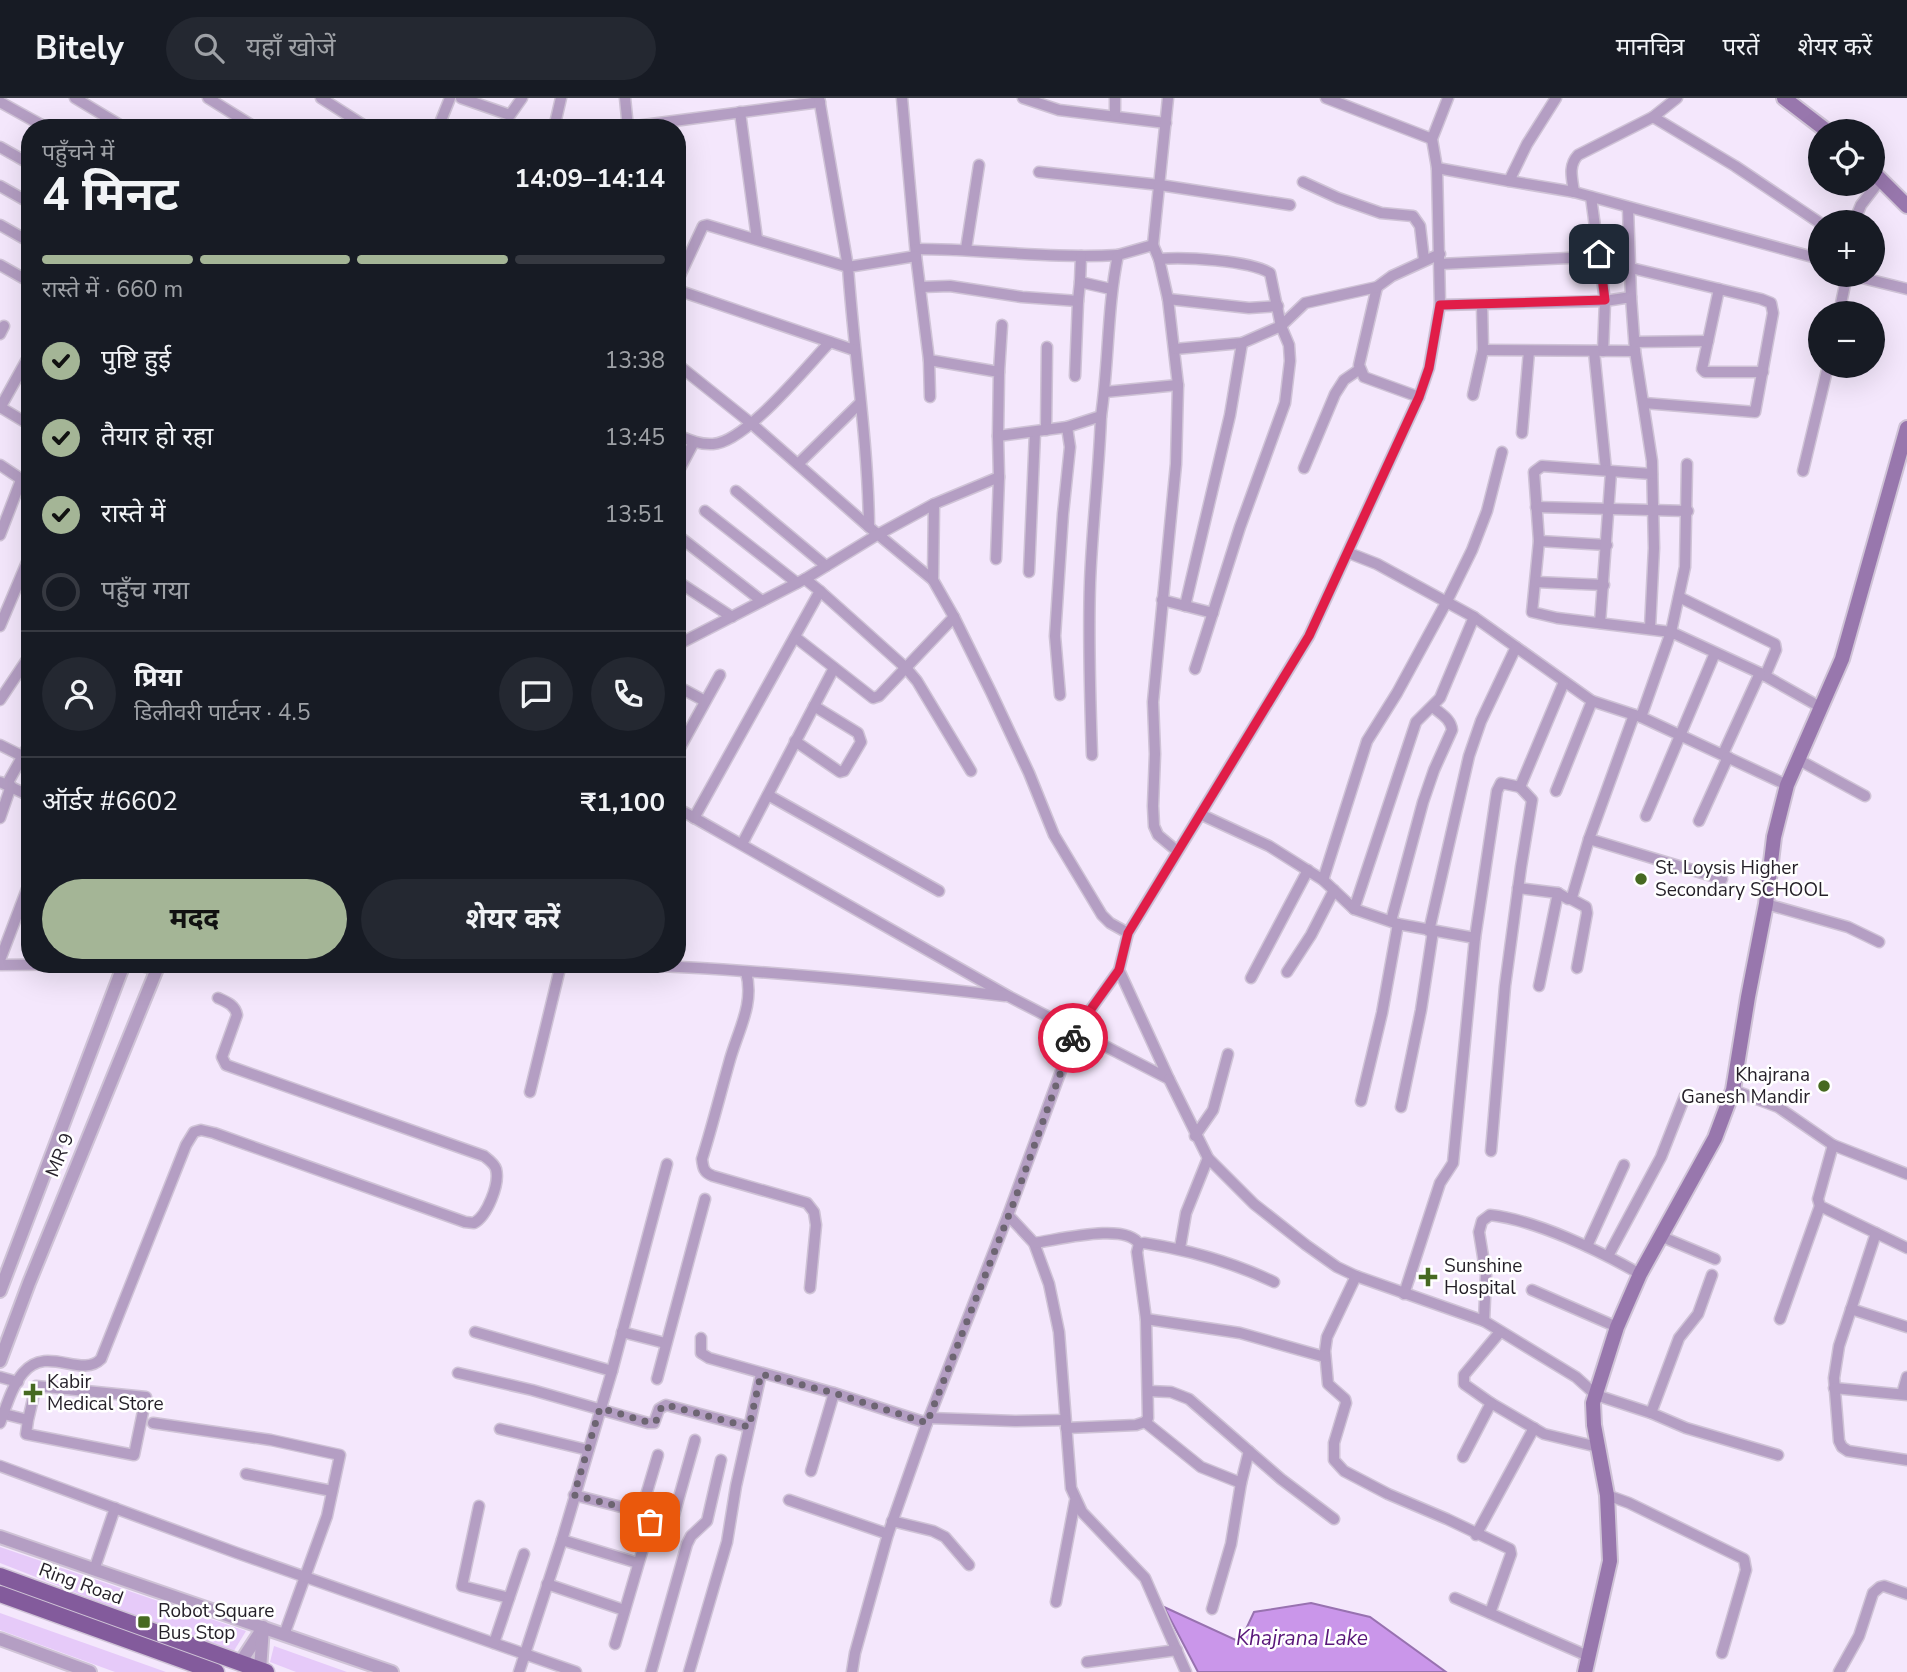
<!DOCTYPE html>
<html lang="hi">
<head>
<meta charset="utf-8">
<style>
	body { margin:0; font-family:"Nunito Sans","Noto Sans Devanagari",sans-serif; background:#242831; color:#f1f3f6; height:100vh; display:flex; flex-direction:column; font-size:26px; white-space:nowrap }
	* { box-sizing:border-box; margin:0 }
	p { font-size:23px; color:#9ea1a6 }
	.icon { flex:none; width:38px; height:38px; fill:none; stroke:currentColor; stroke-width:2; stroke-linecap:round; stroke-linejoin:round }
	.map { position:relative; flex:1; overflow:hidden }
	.side { position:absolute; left:21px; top:21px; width:665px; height:854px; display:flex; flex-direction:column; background:#171b24; border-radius:28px; box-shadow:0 7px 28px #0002 }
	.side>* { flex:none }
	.controls { position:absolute; left:1808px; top:21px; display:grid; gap:14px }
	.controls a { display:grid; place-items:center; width:77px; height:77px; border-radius:50%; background:#171b24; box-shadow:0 7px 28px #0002; font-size:35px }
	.pin { position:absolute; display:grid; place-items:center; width:60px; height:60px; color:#fff; margin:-30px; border-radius:14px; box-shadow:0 4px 10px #0006 }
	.courier { position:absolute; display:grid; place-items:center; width:70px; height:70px; margin:-35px; border:5px solid #e11d48; border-radius:50%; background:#fff; color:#222; box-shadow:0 2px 9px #0007 }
	.head em { font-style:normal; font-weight:700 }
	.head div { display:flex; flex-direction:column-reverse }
	.head { display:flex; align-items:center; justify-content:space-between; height:119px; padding:0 21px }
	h1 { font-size:46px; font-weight:700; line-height:52px }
	.bar { display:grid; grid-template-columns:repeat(4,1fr); gap:10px 7px; align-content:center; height:84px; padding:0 21px }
	.bar i { height:9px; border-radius:5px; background:#363941 }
	.bar .on { background:#a4b596 }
	.bar p { grid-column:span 4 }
	.line { display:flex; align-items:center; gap:18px; padding:0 21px; border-top:2px solid #363941 }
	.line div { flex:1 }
	.round { display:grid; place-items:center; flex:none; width:74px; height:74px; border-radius:37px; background:#242831 }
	ol { padding:0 21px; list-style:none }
	li { display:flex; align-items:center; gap:21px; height:77px }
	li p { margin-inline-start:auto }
	li .icon { padding:7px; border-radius:50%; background:#a4b596; color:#111; stroke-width:4 }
	li:last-child { color:#9ea1a6 }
	li i { width:38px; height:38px; border:4px solid #363941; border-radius:50% }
	.action { display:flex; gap:14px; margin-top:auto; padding:14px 21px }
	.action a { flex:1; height:80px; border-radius:42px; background:#a4b596; color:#111; font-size:28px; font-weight:700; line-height:80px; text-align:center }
	.action a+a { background:#242831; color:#f1f3f6 }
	header { display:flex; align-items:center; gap:42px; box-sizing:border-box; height:98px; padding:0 35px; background:#171b24; border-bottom:2px solid #363941 }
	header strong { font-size:33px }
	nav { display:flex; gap:38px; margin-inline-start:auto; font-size:24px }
	.search { width:490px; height:63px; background:#242831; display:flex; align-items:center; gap:18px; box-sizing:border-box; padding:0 24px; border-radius:38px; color:#9ea1a6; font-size:26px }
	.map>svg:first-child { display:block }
	.green { fill:#e6caf9 }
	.water { fill:#ca96ea; stroke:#9872b0; stroke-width:2 }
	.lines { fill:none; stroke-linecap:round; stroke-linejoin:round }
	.minor-casing { stroke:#cfc3d6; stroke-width:13 }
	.tertiary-casing { stroke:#cfc3d6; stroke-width:16 }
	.secondary-casing { stroke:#cfc3d6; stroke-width:18 }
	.primary-casing { stroke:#cfc3d6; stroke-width:19 }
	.minor { stroke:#b49ec3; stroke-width:10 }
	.tertiary { stroke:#b49ec3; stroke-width:12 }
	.secondary { stroke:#9877ad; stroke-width:14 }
	.primary { stroke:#835b9c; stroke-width:16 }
	.done { stroke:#6d6572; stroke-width:7; stroke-dasharray:0 12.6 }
	.route { stroke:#e11d48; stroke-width:9 }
	.poi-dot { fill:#466921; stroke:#fff; stroke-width:2.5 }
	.labels { text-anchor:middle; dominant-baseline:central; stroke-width:5; stroke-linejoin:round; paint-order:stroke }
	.poi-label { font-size:19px; fill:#241f28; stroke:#fff; text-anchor:start }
	.street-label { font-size:19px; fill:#241f28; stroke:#fff }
	.water-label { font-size:21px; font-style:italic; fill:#59177a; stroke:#fff }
</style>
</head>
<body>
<header>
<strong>Bitely</strong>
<div class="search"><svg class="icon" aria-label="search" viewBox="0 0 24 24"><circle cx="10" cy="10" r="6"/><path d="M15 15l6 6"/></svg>यहाँ खोजें</div>
<nav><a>मानचित्र</a><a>परतें</a><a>शेयर करें</a></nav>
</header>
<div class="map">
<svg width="1907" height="1574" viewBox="0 0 1907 1574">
	<rect width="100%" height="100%" fill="#f4e7fc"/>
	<!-- green -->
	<g class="green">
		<path d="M0 1449 246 1533 232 1556 0 1465Z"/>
		<path d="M0 1515 166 1574H115L0 1532Z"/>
		<path d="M274 1548 347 1574H296L270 1564Z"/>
	</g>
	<!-- water -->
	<path class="water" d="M1311 1505 1370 1519 1446 1574H1198L1164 1509 1240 1544 1254 1514Z"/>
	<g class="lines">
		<defs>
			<g id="minor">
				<path d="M75 0 125 30"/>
				<path d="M208 0 256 30"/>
				<path d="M321 0 368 30"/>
				<path d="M461 0 510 17 522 0"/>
				<path d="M625 0 628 30"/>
				<path d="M902 0 916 158 929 262 999 274 998 338"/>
				<path d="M1023 0 1059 12 1166 25"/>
				<path d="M1326 0 1432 41"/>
				<path d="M0 4 47 30"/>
				<path d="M740 14 757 141"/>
				<path d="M1115 17V0"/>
				<path d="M1653 19 1735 68 1820 125"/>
				<path d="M628 29 820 4"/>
				<path d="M438 30 450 0"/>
				<path d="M554 30 561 0"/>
				<path d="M0 49 30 66"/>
				<path d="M1437 70 1509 83 1527 46 1556 0"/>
				<path d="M1039 74 1160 87 1290 107"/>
				<path d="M1509 83 1574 94 1820 161"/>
				<path d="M1303 84 1338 100 1381 115 1413 118 1420 128 1424 162"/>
				<path d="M0 88 30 105"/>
				<path d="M1574 94C1572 80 1568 68 1578 57L1653 19 1677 0"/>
				<path d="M1591 99 1605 203 1603 253"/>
				<path d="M1628 110 1631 199"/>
				<path d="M1854 124 1861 107 1881 81"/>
				<path d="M0 127 30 144"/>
				<path d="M1153 147 1159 161 1168 201 1178 287 1176 366 1153 604 1155 656 1153 708 1154 728 1158 737 1177 753"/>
				<path d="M916 151C983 151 1051 161 1118 157"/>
				<path d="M966 151 979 67"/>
				<path d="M916 158 848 169C854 256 868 342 869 429L933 482"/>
				<path d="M1159 161C1185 159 1248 162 1270 175L1281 228 1289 247 1290 263 1285 305 1240 429 1195 571"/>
				<path d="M1440 166 1569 160"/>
				<path d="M0 167 30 184"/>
				<path d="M1631 170 1761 201 1771 205 1773 215 1755 314 1644 305"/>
				<path d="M1850 177 1907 191"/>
				<path d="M677 184 703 128 707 127 848 169 819 0"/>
				<path d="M1080 184 1081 158"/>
				<path d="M921 189 950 188 1022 199 1078 203 1080 184 1111 191"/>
				<path d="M1377 189 1359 267 1364 279 1419 299"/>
				<path d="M1719 191 1702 271 1705 274H1763"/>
				<path d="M677 192 854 252"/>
				<path d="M1168 201 1249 210 1278 208"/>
				<path d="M1440 207 1605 203 1631 199 1635 253 1652 363 1654 450 1650 530"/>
				<path d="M1839 215 1847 177"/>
				<path d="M0 236 4 228"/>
				<path d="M1635 244 1708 243"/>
				<path d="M1175 251 1242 245 1281 228 1305 205 1377 189 1392 178 1440 156"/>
				<path d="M1483 252 1635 253"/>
				<path d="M1594 253 1606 372"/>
				<path d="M929 262 930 299"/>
				<path d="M677 266 752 326 869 429"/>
				<path d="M999 274 1002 227"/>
				<path d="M1075 278 1078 203"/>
				<path d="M1105 294 1178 287"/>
				<path d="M1473 297 1483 252 1482 207"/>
				<path d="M0 309 30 327"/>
				<path d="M0 310 30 256"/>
				<path d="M1046 332 1047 249"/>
				<path d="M1522 335 1529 253"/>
				<path d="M677 337C689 342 700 347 713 346 746 344 806 269 830 244"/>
				<path d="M798 366 860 305"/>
				<path d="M0 367 30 387"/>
				<path d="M1304 370 1335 296 1344 282 1360 271"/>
				<path d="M1803 373 1828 268"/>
				<path d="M677 376 694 344"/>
				<path d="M1652 376 1542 368 1534 374 1539 443 1532 514 1557 520 1671 534 1760 575 1822 610"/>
				<path d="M736 393 826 468"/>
				<path d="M1536 409 1688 413"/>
				<path d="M705 413 797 485"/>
				<path d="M0 437 21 382"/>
				<path d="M681 440 762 503"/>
				<path d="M1539 443 1607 447"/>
				<path d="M1349 455 1377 466 1474 519 1592 603 1641 619 1787 687"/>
				<path d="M996 461 999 379"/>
				<path d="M1029 474 1035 334"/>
				<path d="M677 483 732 519"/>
				<path d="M1536 484 1604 487"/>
				<path d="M820 493 906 570 917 583 971 673"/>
				<path d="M1679 499 1775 546 1776 552 1765 578"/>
				<path d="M1162 502 1213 515"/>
				<path d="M1185 508 1230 317 1242 245"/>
				<path d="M1600 525 1611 374"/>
				<path d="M0 528 30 457"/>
				<path d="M795 539 873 600 879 598 954 519"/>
				<path d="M677 547 805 481 877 437 934 406"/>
				<path d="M677 588 705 603"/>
				<path d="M1060 597 1055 538 1063 416 1070 349 1067 329"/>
				<path d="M0 602 30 557"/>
				<path d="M1634 617 1589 741 1722 781"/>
				<path d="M1641 619 1671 534 1685 469 1687 366"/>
				<path d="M795 643 840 674 844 673 861 644 858 635 814 608"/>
				<path d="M0 647 22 658"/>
				<path d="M677 655 720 577"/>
				<path d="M1723 656 1760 575"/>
				<path d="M1092 657C1090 599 1088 542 1090 485 1092 429 1099 374 1101 318"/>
				<path d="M1799 662 1865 698"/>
				<path d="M0 684 30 698"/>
				<path d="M7 686 30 645"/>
				<path d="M1556 693 1592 603"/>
				<path d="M768 697 939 793"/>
				<path d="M677 710 1010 899 1169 981 1119 872 1128 835 1110 825 1102 817 1054 737 1029 675 991 594 954 519 933 482 934 406 999 379 998 338 1067 329 1101 318C1109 264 1107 210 1118 157L1153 147 1168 0"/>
				<path d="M1202 717 1269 748 1323 782 1354 811 1398 826 1475 840 1453 1065 1440 1085 1404 1196"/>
				<path d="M1646 718 1715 555"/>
				<path d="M0 720 11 688"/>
				<path d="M694 720 820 493 805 481"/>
				<path d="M1699 723 1728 659"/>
				<path d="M742 746 834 570"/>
				<path d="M1323 782 1367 643 1397 595 1447 503 1472 452 1487 413 1502 354"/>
				<path d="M1518 790 1558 795 1539 888"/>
				<path d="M1558 795 1568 801 1572 799 1589 741"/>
				<path d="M1571 801 1586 809 1587 815 1577 870"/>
				<path d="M1766 806 1848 829 1879 844"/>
				<path d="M1354 811 1416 624 1440 600 1474 519"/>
				<path d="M1391 823 1423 704 1434 672 1452 632C1451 621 1441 616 1433 609"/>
				<path d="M1429 833 1469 658 1481 623 1516 549"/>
				<path d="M1128 835 1309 538 1419 299 1429 270 1440 207 1437 70 1432 41 1448 0"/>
				<path d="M1475 840 1497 693 1501 685 1520 689"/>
				<path d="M0 862 30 783"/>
				<path d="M130 866 157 871"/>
				<path d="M612 866C744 870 875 883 1005 898"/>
				<path d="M0 867 91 866"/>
				<path d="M1119 872 1076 932 1008 1117 1034 1145 1049 1186 1059 1234 1071 1390 1082 1414 1145 1480 1186 1574"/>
				<path d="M746 874C755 907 737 934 729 965 720 997 712 1029 702 1061 703 1070 704 1075 713 1078L807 1105 814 1114 816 1127 810 1190"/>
				<path d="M1287 874 1311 837 1334 792"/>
				<path d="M1251 880 1308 772"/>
				<path d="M1169 981 1208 1060 1254 1106 1306 1147 1337 1169 1356 1178 1484 1223 1576 1279 1596 1297 1651 1315 1686 1330 1778 1357"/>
				<path d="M1733 992 1778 1009 1833 1047 1907 1076"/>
				<path d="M530 994 561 866"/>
				<path d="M1361 1003 1382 915 1398 826"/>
				<path d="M1401 1009 1421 912 1433 833"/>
				<path d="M1195 1038 1213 1012 1228 956"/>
				<path d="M1833 1047 1818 1101 1820 1108 1907 1150"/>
				<path d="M1491 1053 1505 888 1521 769 1532 702 1520 689 1564 584"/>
				<path d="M1876 1135 1839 1248 1834 1280 1839 1343 1842 1349 1848 1353 1907 1362"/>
				<path d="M1660 1138 1715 1161"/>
				<path d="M1034 1145C1058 1142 1126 1124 1139 1146"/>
				<path d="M1587 1148 1624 1067"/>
				<path d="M1180 1150 1186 1115 1208 1060"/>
				<path d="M1608 1158 1661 1059 1685 998"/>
				<path d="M1356 1178 1327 1239 1325 1253 1328 1286 1345 1301 1346 1305 1334 1345V1362L1344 1373 1388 1396 1447 1421 1510 1451 1511 1456 1490 1515"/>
				<path d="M1532 1192 1617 1229"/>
				<path d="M1851 1211 1907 1229"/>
				<path d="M1146 1221 1240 1235 1325 1259"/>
				<path d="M1780 1221 1820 1108"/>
				<path d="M1484 1223 1486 1177 1479 1134 1482 1123 1490 1117C1536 1122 1600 1153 1640 1176"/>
				<path d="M475 1234 612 1273"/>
				<path d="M622 1234 665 1245"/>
				<path d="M1500 1234 1464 1277V1286L1491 1305 1544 1336 1598 1349"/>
				<path d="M701 1240V1255L709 1260 834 1295 927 1325"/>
				<path d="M458 1275 532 1292 648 1325H654L659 1311 666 1307 749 1329"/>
				<path d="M0 1279 18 1284"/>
				<path d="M657 1281 705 1101"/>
				<path d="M1834 1290 1907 1297"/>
				<path d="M1148 1293 1171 1294 1189 1301 1281 1381 1334 1421"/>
				<path d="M1902 1296 1907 1279"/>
				<path d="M1651 1315 1679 1240 1698 1216 1712 1177"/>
				<path d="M4 1316 28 1322 26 1336 134 1357 146 1299 36 1288 28 1322"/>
				<path d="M929 1320 1015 1323 1065 1322"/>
				<path d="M1145 1324 1201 1369 1241 1385"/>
				<path d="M0 1325C6 1309 12 1288 23 1275 47 1246 81 1281 101 1261L186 1047 194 1034 201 1032 214 1035 465 1124 474 1125C487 1118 500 1086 496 1071 494 1065 489 1062 484 1058L226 967 222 959 237 917C235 907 227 904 218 900"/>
				<path d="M153 1325 271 1342 340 1357 327 1418 284 1537"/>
				<path d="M1066 1330 1136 1327 1145 1324 1148 1320 1146 1221 1137 1154 1139 1146 1144 1145C1189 1152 1232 1164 1274 1184"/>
				<path d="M500 1331 588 1352"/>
				<path d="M1463 1359 1491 1305"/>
				<path d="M0 1368 237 1455 576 1574"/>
				<path d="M811 1373 834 1295"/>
				<path d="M246 1376 332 1393"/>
				<path d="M574 1397 641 1414H651L649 1430 615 1546"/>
				<path d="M1607 1397 1629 1405 1744 1461 1746 1472 1722 1555"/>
				<path d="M789 1402 888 1436"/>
				<path d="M479 1408 462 1488 509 1500"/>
				<path d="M641 1414 658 1357"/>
				<path d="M651 1414 670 1419 674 1417 695 1342"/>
				<path d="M892 1423 933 1433 945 1439 969 1467"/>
				<path d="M1476 1437 1534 1330"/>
				<path d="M562 1442 638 1465"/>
				<path d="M94 1472 115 1410"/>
				<path d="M547 1486 624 1512"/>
				<path d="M1455 1500 1588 1558"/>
				<path d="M1056 1504 1075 1403"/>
				<path d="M1212 1511 1231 1446 1241 1385 1249 1353"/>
				<path d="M494 1545 524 1456"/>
				<path d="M1087 1564 1177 1552"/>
				<path d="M519 1574 562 1442 612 1273 667 1066"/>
				<path d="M651 1574 687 1446 691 1438 707 1423 721 1362"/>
				<path d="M689 1574 727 1444 736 1388 761 1276"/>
				<path d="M852 1574 855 1555 888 1436 927 1325 1008 1117"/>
				<path d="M1839 1574 1859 1538 1873 1495 1880 1489 1884 1488 1907 1496"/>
			</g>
			<g id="tertiary">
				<path d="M0 1193 124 866"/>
				<path d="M0 1263 29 1185 159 866"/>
				<path d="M0 1439 392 1574"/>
				<path d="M0 1541 90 1574"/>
				<path d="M240 1565 261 1533"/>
				<path d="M260 1572 263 1529"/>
			</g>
			<g id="secondary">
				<path d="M1784 0 1827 33"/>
				<path d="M1872 73 1907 108"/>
				<path d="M1585 1574 1610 1463 1607 1397 1594 1327 1593 1305 1617 1229 1640 1176 1715 1040 1733 992 1748 899 1766 806 1774 739 1787 687 1842 561 1907 330"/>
			</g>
			<g id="primary">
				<path d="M0 1478 266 1574"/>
				<path d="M0 1496 216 1574"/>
			</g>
		</defs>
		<!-- minor casing -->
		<use href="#minor" class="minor-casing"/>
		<!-- tertiary casing -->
		<use href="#tertiary" class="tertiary-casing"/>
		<!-- secondary casing -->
		<use href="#secondary" class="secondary-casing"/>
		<!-- primary casing -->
		<use href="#primary" class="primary-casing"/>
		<!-- minor -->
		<use href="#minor" class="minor"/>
		<!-- tertiary -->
		<use href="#tertiary" class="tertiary"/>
		<!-- secondary -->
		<use href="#secondary" class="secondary"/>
		<!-- primary -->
		<use href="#primary" class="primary"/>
	</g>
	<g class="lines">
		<!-- done -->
		<path class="done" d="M650 1424 651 1414H641L574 1397 600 1310 651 1325 656 1323 661 1310 666 1307 749 1329 761 1276 834 1295 927 1325 1014 1104 1073 940"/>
		<!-- route -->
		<path class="route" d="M1073 940 1076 932 1119 872 1128 835 1309 538 1419 299 1429 270 1440 207 1605 202 1599 156"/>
	</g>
	<!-- markers -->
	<g class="poi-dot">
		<circle cx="1641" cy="781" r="7"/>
		<circle cx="1824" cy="988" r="7"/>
		<path d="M1424.5 1168.5h7v7h7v7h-7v7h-7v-7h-7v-7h7z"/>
		<path d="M29.5 1284.5h7v7h7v7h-7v7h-7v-7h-7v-7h7z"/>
		<rect x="137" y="1517" width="14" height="14" rx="3.5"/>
	</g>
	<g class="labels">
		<!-- poi labels -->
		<g class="poi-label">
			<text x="1655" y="770">St. Loysis Higher<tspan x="1655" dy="22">Secondary SCHOOL</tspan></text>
			<text x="1810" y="977" text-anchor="end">Khajrana<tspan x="1810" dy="22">Ganesh Mandir</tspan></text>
			<text x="1444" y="1168">Sunshine<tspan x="1444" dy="22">Hospital</tspan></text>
			<text x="47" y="1284">Kabir<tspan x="47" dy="22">Medical Store</tspan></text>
			<text x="158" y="1513">Robot Square<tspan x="158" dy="22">Bus Stop</tspan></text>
		</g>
		<!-- street labels -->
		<g class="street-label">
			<text transform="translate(60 1057) rotate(-68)">MR 9</text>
			<text transform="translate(81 1486) rotate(20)">Ring Road</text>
		</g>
		<!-- water labels -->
		<g class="water-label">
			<text x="1302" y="1540">Khajrana Lake</text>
		</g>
	</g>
</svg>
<div class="controls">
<a><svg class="icon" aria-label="locate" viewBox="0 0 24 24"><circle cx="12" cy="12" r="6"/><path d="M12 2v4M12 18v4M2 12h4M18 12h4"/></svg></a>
<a>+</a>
<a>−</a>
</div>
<div class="pin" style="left:650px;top:1424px;background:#ea580c"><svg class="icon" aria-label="bag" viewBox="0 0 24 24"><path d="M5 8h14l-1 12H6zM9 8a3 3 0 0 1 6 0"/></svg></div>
<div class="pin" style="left:1599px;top:156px;background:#1f2937"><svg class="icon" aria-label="home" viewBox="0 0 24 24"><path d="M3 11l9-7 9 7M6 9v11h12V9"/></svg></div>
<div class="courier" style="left:1073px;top:940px"><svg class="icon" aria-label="bike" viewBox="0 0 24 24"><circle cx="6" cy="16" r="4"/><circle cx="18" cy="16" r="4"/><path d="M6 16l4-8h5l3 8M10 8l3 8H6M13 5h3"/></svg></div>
<section class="side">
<div class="head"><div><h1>4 मिनट</h1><p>पहुँचने में</p></div><em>14:09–14:14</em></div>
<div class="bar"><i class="on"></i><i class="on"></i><i class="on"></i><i></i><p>रास्ते में · 660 m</p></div>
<ol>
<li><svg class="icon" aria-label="check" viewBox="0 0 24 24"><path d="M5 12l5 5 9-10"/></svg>पुष्टि हुई<p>13:38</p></li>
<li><svg class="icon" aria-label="check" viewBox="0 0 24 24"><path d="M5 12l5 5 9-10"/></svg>तैयार हो रहा<p>13:45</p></li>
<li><svg class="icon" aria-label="check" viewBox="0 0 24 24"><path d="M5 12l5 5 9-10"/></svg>रास्ते में<p>13:51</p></li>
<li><i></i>पहुँच गया</li>
</ol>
<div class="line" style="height:126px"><a class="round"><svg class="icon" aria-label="person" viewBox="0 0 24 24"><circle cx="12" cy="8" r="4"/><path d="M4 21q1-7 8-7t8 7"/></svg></a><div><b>प्रिया</b><p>डिलीवरी पार्टनर · 4.5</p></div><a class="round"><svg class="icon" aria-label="chat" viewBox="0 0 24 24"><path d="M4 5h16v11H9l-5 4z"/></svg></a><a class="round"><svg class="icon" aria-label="phone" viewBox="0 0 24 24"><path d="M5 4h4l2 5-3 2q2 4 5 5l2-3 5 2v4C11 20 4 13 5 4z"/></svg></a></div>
<div class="line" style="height:91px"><div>ऑर्डर #6602</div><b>₹1,100</b></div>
<div class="action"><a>मदद</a><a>शेयर करें</a></div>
</section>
</div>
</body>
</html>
